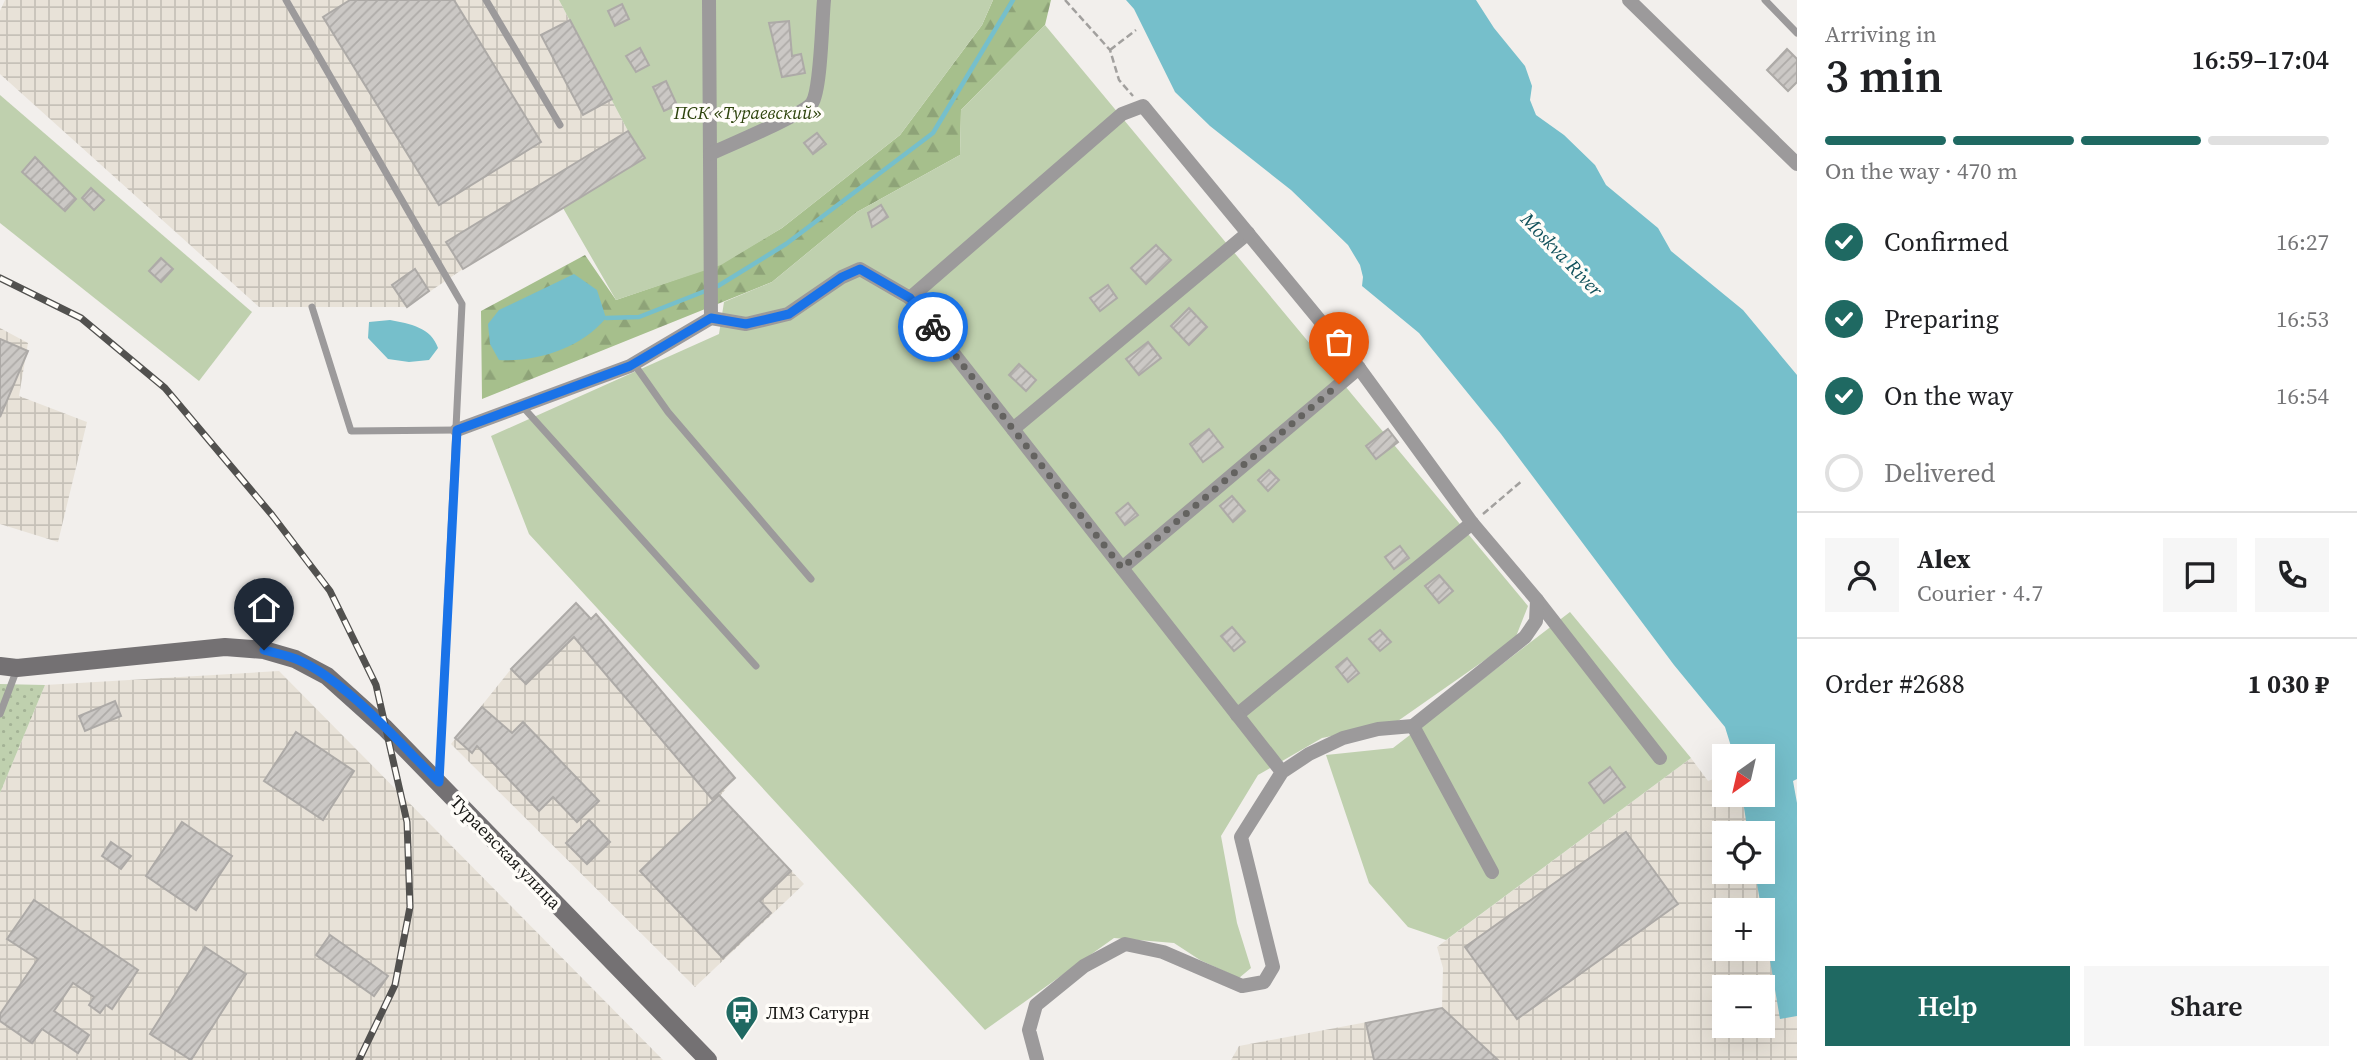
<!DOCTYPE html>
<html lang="en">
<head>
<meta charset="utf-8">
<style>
	body { margin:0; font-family:"Source Serif 4",serif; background:#f6f6f6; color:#202124; height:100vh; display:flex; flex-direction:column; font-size:26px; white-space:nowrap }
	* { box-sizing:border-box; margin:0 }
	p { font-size:23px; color:#757577 }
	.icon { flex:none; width:38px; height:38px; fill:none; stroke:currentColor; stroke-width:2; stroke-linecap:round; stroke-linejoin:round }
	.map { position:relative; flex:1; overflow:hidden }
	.drawer { display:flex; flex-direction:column; background:#fff; width:560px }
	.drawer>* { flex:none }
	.needle { width:46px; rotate:214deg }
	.tools { position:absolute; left:1712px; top:744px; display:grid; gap:14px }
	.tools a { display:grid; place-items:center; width:63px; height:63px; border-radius:0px; background:#fff; box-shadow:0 7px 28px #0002; font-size:35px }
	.pin { position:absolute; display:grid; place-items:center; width:60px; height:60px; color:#fff; margin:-72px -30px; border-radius:50% 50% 50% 0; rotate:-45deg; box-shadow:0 0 7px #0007 }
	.pin .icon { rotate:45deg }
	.courier { position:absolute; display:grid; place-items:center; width:70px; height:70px; margin:-35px; border:5px solid #1a73e8; border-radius:50%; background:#fff; color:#222; box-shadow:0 2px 9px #0007 }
	.summary em { font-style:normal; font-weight:600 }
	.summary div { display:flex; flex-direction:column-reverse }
	.summary { display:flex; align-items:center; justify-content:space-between; height:119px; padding:0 28px }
	h1 { font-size:46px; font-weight:600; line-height:52px }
	.bar { display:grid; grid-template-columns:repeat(4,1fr); gap:10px 7px; align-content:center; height:84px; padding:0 28px }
	.bar i { height:9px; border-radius:5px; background:#e0e0e0 }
	.bar .active { background:#1f6962 }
	.bar p { grid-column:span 4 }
	.line { display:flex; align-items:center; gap:18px; padding:0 28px; border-top:2px solid #e0e0e0 }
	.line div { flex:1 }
	.round { display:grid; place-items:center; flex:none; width:74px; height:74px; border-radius:0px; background:#f6f6f6 }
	ol { padding:0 28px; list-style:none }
	li { display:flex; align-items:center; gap:21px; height:77px }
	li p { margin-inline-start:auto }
	li .icon { padding:7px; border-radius:50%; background:#1f6962; color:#fff; stroke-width:4 }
	li:last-child { color:#757577 }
	li i { width:38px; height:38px; border:4px solid #e0e0e0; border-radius:50% }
	.primary-button { display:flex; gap:14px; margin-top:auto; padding:14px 28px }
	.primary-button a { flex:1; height:80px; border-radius:0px; background:#1f6962; color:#fff; font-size:28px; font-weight:600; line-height:80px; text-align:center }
	.primary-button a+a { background:#f6f6f6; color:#202124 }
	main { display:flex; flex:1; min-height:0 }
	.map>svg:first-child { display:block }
	.industrial { fill:url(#industrial-grid); fill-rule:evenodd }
	.grass { fill:url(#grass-dots) }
	.forest { fill:url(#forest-firs) }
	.green { fill:#bfd0ae }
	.water { fill:#76bfcb }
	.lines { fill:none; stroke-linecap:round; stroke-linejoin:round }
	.stream { stroke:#76bfcb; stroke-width:4.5 }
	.building { fill:url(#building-hatch); stroke:#adaaa7; stroke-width:2 }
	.path { stroke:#a2a09e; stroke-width:2.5; stroke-dasharray:7 3.5; stroke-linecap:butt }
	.lane { stroke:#9c9a9b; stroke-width:7 }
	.street { stroke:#9c9a9b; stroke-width:14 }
	.secondary { stroke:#747173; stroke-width:18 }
	.rail-casing { stroke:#52514f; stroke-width:7 }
	.rail { stroke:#fffdf9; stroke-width:4.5; stroke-dasharray:13; stroke-linecap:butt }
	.done { stroke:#646360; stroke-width:7; stroke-dasharray:0 12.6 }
	.route { stroke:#1a73e8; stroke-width:9 }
	.labels { text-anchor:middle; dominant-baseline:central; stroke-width:7; stroke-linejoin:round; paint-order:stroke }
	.park-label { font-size:18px; font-style:italic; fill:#2d430c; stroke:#fffdf9 }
	.street-label { font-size:18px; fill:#171715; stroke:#fffdf9 }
	.poi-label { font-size:18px; fill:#171715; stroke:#fffdf9; text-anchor:start }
	.water-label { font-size:19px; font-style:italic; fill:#11515b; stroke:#fffdf9 }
</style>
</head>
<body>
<main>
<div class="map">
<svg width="1797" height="1060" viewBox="0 0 1797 1060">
	<defs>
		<pattern id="industrial-grid" width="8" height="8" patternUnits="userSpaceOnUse" patternTransform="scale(1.75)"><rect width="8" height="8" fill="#e8e2d8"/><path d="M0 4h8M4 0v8" fill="none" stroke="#c6c1b8"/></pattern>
		<pattern id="grass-dots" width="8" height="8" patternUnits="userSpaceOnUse" patternTransform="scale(1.75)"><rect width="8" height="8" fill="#bfd0ae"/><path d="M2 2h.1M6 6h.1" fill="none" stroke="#a3b295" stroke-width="1.8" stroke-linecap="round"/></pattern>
		<pattern id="forest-firs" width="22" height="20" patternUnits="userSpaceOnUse" patternTransform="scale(1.75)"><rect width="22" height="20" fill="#a6bf8c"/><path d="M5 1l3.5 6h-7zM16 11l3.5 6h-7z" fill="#8ea378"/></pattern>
		<pattern id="building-hatch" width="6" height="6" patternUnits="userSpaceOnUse" patternTransform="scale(1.75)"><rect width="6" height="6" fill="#cbc8c5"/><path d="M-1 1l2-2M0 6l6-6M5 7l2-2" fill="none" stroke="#aeaba8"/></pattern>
	</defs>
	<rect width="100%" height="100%" fill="#f2efec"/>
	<!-- industrial -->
	<g class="industrial">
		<path d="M5 0H559L628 131 645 158 463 269 407 307H259L0 74V11Z"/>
		<path d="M0 328 28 343 19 396 87 422 58 542 0 524Z"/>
		<path d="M576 603 591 619 596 614 735 778 720 796 804 884 695 987 451 744 511 669Z"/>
		<path d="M279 671 663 1060H0V793L45 685Z"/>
		<path d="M1691 758 1708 781 1724 775V794H1762L1797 803V1060H1231L1239 1046 1442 1008 1443 968 1437 947ZM1724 833H1762V872H1724ZM1724 910H1762V948H1724ZM1724 987H1762V1026H1724Z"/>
	</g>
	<!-- grass -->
	<path class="grass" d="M0 684 45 685 0 793Z"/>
	<!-- forest -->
	<path class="forest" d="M993 0H1051L1045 25 961 110 960 155 857 212 772 282 482 399 481 311 585 255 616 300 721 264 782 228 900 135 982 25Z"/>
	<!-- green -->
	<g class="green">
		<path d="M559 0H993L982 25 900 135 782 228 721 265 616 300 563 208 645 158 628 131Z"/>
		<path d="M1045 25 1528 606 1515 639 1395 723 1322 738 1258 775 1221 836 1237 923 1251 968 1239 978 1200 960 1174 943 1114 938 985 1030 529 534 491 436 719 334 724 302 772 282 857 212 960 155 961 110Z"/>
		<path d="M0 95 252 312 199 381 0 223Z"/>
		<path d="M1570 612 1691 758 1446 940 1408 927 1369 883 1326 755 1393 748Z"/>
	</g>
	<!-- water -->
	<g class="water">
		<path d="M1126 0H1476L1494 28 1525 66 1532 86 1530 100 1536 115 1564 135 1595 165 1606 185 1658 228 1671 251 1743 310 1797 375V779L1793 781 1797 803V1016L1780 1019 1755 872H1762V833H1748L1742 795 1762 794V756H1734L1725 727 1674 665 1501 434 1419 333 1362 286 1363 277 1360 265 1348 245 1291 190 1210 126 1175 92 1134 9Z"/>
		<path d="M574 274 597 290 606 318C581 348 538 362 499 360L490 344 488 324 499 310Z"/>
		<path d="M390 320C410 324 431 327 438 348L429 360 409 362 388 359 368 338 369 322Z"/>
	</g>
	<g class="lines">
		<!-- stream -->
		<path class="stream" d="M606 318 639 317 718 286 786 244 933 133 1013 0"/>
	</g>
	<!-- building -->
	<g class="building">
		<path d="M350 0H454L541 142 439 205 323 17Z"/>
		<path d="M622 4 629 19 615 26 608 11Z"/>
		<path d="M570 20 612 99 583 115 541 35Z"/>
		<path d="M789 21 792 56 801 54 805 73 782 77 769 23Z"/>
		<path d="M640 48 649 65 636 72 626 56Z"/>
		<path d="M1787 49 1797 59V82L1788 91 1767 70Z"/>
		<path d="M666 81 677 105 664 111 653 87Z"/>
		<path d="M628 131 645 158 463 269 446 242Z"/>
		<path d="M817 133 826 144 813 154 804 143Z"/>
		<path d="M35 157 76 199 65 211 22 172Z"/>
		<path d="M91 188 104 200 94 210 82 198Z"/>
		<path d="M881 205 888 217 872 227 868 213Z"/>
		<path d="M1156 245 1171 260 1146 284 1131 268Z"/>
		<path d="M161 258 173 269 161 282 149 271Z"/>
		<path d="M415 269 429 291 407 307 392 285Z"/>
		<path d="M1108 285 1117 298 1100 311 1090 298Z"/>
		<path d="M1189 308 1207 327 1189 345 1171 326Z"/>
		<path d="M0 339 28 351 0 417Z"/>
		<path d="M1148 342 1161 358 1139 375 1126 359Z"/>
		<path d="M1019 364 1036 380 1026 391 1009 375Z"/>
		<path d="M1209 429 1223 447 1203 462 1190 444Z"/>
		<path d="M1388 429 1398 442 1376 459 1366 446Z"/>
		<path d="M1269 470 1279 480 1268 491 1258 480Z"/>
		<path d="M1232 496 1245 511 1233 522 1220 506Z"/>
		<path d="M1128 503 1138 515 1125 525 1116 513Z"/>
		<path d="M1400 546 1409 558 1394 569 1385 557Z"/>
		<path d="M1439 575 1453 591 1439 603 1425 586Z"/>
		<path d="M576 603 591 619 596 614 735 778 712 799 574 637 526 684 511 669Z"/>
		<path d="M1232 627 1245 642 1234 651 1221 636Z"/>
		<path d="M1380 630 1391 642 1380 651 1369 639Z"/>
		<path d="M1347 658 1359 673 1348 682 1336 667Z"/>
		<path d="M115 701 121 716 85 731 79 716Z"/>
		<path d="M482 707 512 733 523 722 599 801 577 822 553 797 539 811 477 746 472 753 455 738Z"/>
		<path d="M296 732 354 771 323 820 264 781Z"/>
		<path d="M1610 767 1625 787 1604 803 1589 783Z"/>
		<path d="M719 795 791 871 760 901 771 913 723 958 640 871Z"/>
		<path d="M589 820 610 842 587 864 566 843Z"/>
		<path d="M182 822 232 856 196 910 146 876Z"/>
		<path d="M1626 832 1678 904 1517 1019 1465 947Z"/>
		<path d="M111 842 131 856 121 869 102 856Z"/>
		<path d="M34 900 138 970 112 1009 106 1005 100 1013 89 1005 94 997 73 983 54 1011 89 1035 78 1053 42 1029 32 1043 0 1021V1014L38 959 7 939Z"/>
		<path d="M330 935 388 976 374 996 316 955Z"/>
		<path d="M205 947 246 974 191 1060 150 1034Z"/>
		<path d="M1442 1008 1498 1060H1374L1366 1023Z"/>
	</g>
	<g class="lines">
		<!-- path -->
		<g class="path">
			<path d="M1065 0 1110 50 1119 80 1133 96"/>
			<path d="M1110 50 1136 30"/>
			<path d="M1483 514 1523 480"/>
		</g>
		<!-- lane -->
		<g class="lane">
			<path d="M286 0 462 304 439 778"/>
			<path d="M486 0 560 125"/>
			<path d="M1765 0 1797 33"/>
			<path d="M312 307 351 431 457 430"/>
			<path d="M634 364 668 412 811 579"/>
			<path d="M522 406 756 666"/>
			<path d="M0 714 17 669"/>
		</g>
		<!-- street -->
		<g class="street">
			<path d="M709 0 711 318"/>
			<path d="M1629 0 1797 164"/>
			<path d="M710 154C727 146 804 114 812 103 821 90 822 19 824 0"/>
			<path d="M1013 429 1248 233"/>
			<path d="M457 430 630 366 711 318 746 324 788 314 842 277 860 269 910 298"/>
			<path d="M1122 568 1359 368"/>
			<path d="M1537 600 1660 758"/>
			<path d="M1237 715 1472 523"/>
			<path d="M1413 726 1492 872"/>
			<path d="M1037 1060 1029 1030 1036 1005 1084 966 1125 944 1163 952 1242 986 1264 982 1273 967 1241 837 1282 772 1309 754 1343 738 1378 729 1413 726 1525 637 1536 621 1537 600 1472 523 1359 368 1143 106 1122 114 910 298 1282 772"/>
		</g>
		<!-- secondary -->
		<path class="secondary" d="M0 666 17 668 225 647 264 650 295 659 327 676 385 728 708 1060"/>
		<defs>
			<path id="rail" d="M0 278 81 318 165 388 272 515 330 591 376 685 407 822 410 907 395 985 359 1060"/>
		</defs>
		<!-- rail casing -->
		<use href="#rail" class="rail-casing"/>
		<!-- rail -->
		<use href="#rail" class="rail"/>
	</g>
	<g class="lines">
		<!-- done -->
		<path class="done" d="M933 327 1122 568 1339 384"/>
		<!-- route -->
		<path class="route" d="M264 650C274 653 286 655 296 659 345 679 400 744 439 782L457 430 630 366 711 318 746 324 789 314 842 277 860 269 910 298 933 327"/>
	</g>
	<!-- icons -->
	<defs>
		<symbol id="bus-pin" viewBox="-11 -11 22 30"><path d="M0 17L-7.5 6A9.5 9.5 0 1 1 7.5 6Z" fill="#1f6962" stroke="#fffdf9"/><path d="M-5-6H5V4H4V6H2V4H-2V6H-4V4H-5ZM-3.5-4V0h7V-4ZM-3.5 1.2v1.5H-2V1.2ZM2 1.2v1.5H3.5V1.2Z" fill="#fff"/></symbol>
	</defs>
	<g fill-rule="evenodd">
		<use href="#bus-pin" x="723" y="993" width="38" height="52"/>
	</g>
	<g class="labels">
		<!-- park labels -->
		<g class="park-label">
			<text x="748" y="112">ПСК «Тураевский»</text>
		</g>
		<!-- street labels -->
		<g class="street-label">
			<text transform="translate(506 852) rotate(46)">Тураевская улица</text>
		</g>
		<!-- poi labels -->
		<g class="poi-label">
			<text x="766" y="1012">ЛМЗ Сатурн</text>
		</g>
		<!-- water labels -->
		<g class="water-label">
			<text transform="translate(1562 254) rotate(46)">Moskva River</text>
		</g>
	</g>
</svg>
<div class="tools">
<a><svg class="needle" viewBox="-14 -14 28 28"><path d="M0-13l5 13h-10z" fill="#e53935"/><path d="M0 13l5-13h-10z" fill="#757577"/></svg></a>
<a><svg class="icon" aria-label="locate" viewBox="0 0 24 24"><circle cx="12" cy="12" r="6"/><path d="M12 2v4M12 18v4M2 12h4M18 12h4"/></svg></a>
<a>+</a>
<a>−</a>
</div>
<div class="pin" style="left:1339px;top:384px;background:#ea580c"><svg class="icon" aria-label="bag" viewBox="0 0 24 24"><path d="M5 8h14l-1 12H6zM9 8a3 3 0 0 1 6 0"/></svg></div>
<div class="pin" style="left:264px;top:650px;background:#1f2937"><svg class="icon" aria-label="home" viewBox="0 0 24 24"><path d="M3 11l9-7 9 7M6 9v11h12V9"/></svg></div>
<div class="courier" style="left:933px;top:327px"><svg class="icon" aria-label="bike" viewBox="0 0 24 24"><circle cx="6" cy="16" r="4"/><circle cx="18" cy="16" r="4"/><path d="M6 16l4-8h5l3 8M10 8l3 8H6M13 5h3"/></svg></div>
</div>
<section class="drawer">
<div class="summary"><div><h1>3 min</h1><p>Arriving in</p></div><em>16:59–17:04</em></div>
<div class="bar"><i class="active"></i><i class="active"></i><i class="active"></i><i></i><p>On the way · 470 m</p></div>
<ol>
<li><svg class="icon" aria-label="check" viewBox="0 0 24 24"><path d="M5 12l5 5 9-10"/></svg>Confirmed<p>16:27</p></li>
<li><svg class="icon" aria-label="check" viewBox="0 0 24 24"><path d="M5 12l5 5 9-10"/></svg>Preparing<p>16:53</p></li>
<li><svg class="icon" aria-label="check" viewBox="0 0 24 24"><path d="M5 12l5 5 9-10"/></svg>On the way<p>16:54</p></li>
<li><i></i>Delivered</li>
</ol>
<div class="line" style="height:126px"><a class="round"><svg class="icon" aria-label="person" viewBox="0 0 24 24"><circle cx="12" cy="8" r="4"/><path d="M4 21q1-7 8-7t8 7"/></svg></a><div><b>Alex</b><p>Courier · 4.7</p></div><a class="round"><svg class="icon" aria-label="chat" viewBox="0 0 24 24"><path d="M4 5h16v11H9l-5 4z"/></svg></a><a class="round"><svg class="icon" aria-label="phone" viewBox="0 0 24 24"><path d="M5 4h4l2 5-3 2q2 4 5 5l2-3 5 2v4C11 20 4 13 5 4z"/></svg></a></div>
<div class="line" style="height:91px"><div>Order #2688</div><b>1 030 ₽</b></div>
<div class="primary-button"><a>Help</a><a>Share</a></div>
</section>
</main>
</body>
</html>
